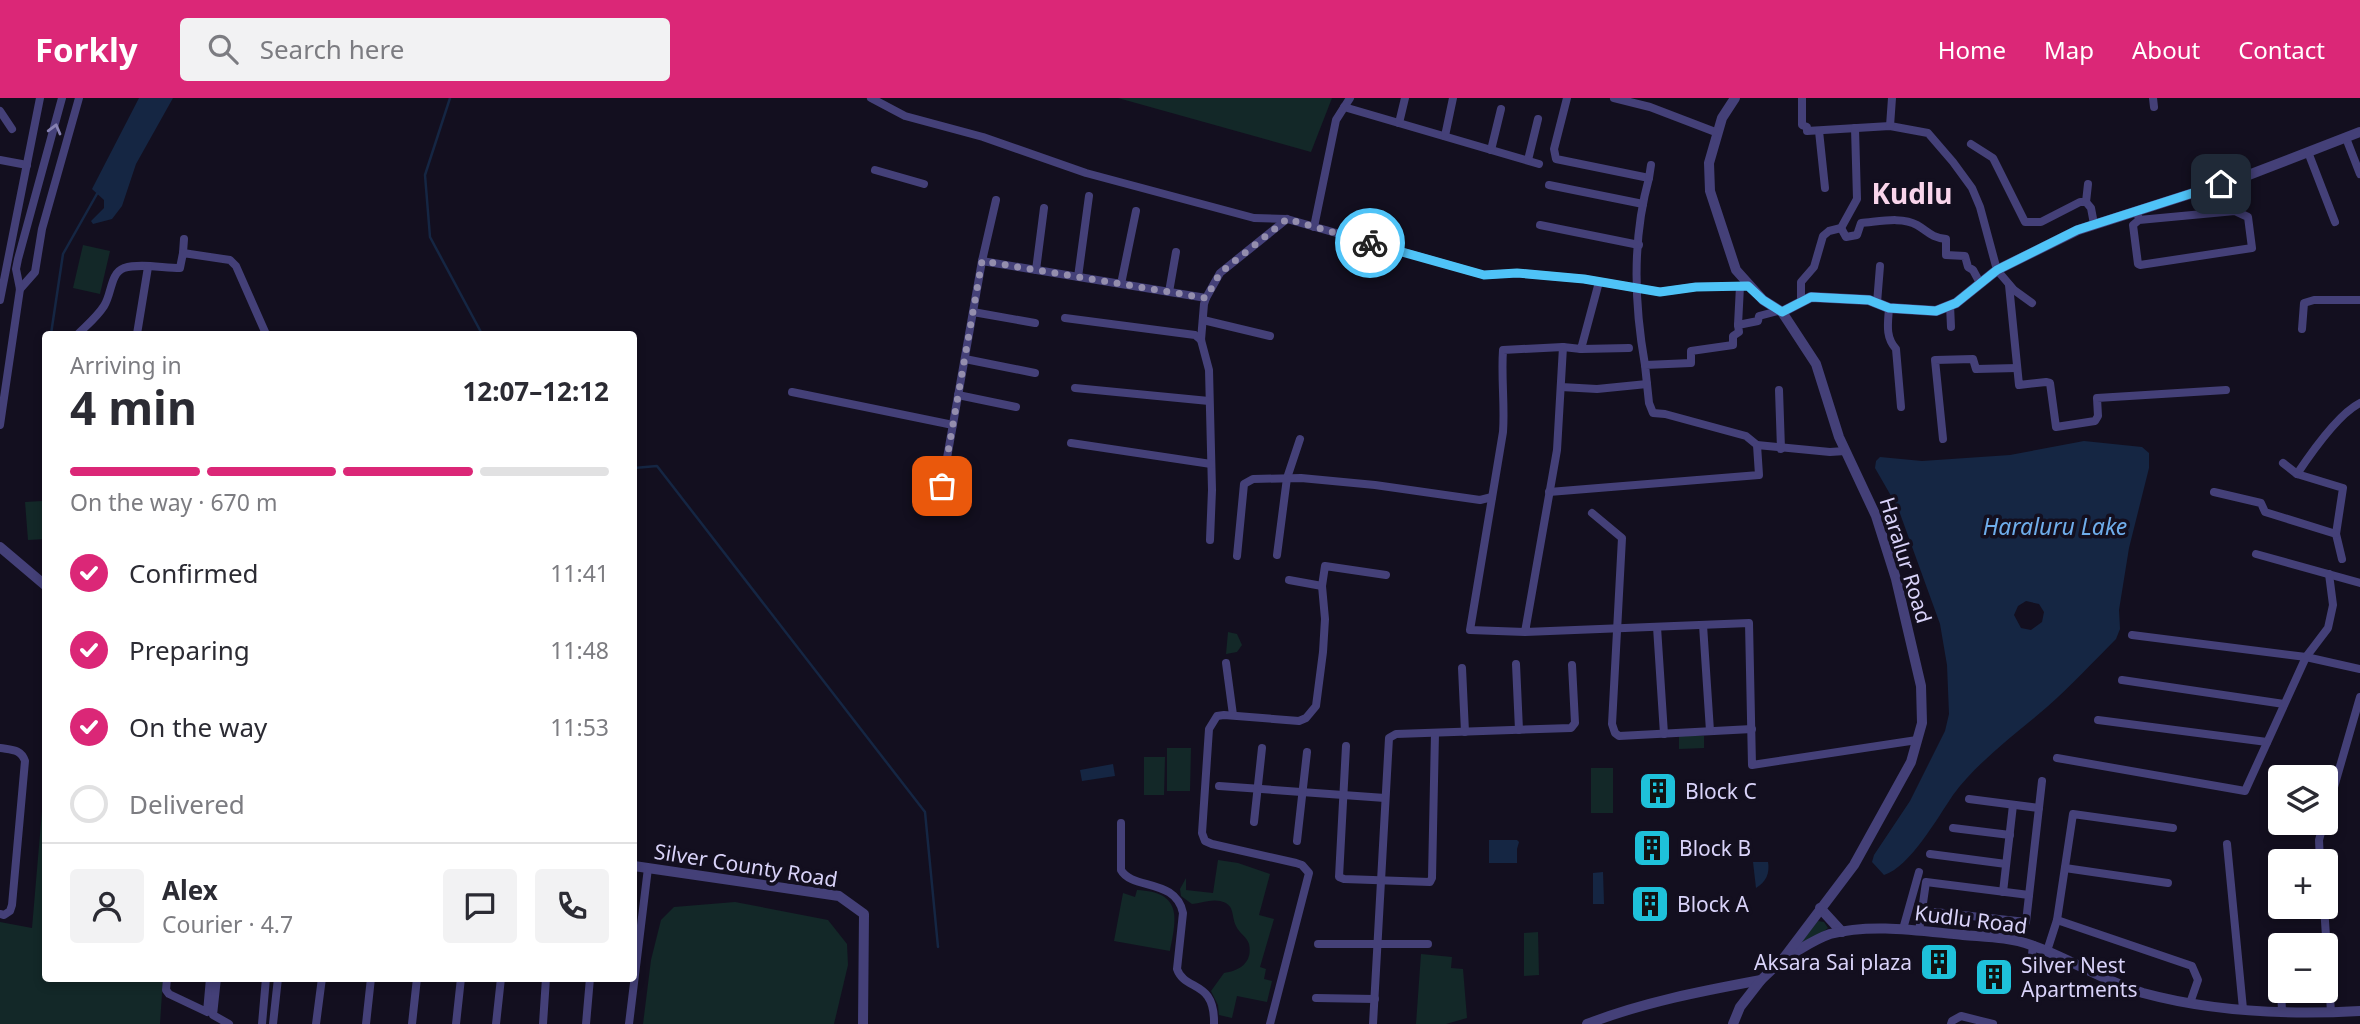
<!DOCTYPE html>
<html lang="en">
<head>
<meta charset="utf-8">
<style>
	body { margin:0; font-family:"Noto Sans",sans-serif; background:#f2f2f3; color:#2b2b33; height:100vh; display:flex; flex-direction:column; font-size:26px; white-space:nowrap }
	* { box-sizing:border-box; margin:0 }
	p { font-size:23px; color:#7c7c81 }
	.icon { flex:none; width:38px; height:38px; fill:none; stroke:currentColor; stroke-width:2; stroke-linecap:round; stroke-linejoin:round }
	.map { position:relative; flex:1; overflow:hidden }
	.details { position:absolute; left:42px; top:233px; width:595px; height:651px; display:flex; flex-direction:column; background:#fff; border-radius:7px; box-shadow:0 4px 10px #0003 }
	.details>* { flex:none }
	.buttons { position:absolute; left:2268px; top:667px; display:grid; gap:14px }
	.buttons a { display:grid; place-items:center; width:70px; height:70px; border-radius:7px; background:#fff; box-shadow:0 4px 10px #0003; font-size:35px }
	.pin { position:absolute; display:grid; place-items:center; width:60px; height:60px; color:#fff; margin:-30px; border-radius:14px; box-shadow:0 4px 10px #0006 }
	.courier { position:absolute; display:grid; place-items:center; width:70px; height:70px; margin:-35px; border:5px solid #4fc3f7; border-radius:50%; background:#fff; color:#222; box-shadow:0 2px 9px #0007 }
	.head em { font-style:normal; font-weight:700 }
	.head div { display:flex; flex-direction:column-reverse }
	.head { display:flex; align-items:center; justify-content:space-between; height:119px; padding:0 28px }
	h1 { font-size:46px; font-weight:700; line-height:52px }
	.bar { display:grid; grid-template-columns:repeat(4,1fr); gap:10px 7px; align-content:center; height:84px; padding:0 28px }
	.bar i { height:9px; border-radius:5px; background:#e1e1e2 }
	.bar .selected { background:#db2777 }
	.bar p { grid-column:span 4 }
	.line { display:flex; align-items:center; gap:18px; padding:0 28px; border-top:2px solid #e1e1e2 }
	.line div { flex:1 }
	.round { display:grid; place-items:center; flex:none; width:74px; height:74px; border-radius:7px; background:#f2f2f3 }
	ol { padding:0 28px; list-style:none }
	li { display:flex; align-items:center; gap:21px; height:77px }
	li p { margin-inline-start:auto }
	li .icon { padding:7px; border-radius:50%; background:#db2777; color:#fff; stroke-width:4 }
	li:last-child { color:#7c7c81 }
	li i { width:38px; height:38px; border:4px solid #e1e1e2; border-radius:50% }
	header { display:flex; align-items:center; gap:42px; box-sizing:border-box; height:98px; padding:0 35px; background:#db2777; color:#fff }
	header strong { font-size:33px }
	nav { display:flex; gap:38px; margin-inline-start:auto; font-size:24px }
	.search { width:490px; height:63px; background:#f2f2f3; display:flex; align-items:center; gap:18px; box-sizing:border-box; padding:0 24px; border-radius:7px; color:#7c7c81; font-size:26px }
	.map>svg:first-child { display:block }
	.green { fill:#132828 }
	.water { fill:#152643; fill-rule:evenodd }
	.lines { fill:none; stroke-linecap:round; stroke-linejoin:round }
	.stream { stroke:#152643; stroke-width:2.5 }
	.minor { stroke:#444078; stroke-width:8 }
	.tertiary { stroke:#444078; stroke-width:10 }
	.oneway { stroke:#8782b2 }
	.done { stroke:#948ead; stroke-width:7; stroke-dasharray:0 12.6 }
	.route { stroke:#4fc3f7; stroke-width:9 }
	.labels { text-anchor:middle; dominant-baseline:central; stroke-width:7; stroke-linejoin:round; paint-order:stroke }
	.street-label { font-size:21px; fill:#d9d3f9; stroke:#130f1f }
	.poi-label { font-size:21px; fill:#d9d3f9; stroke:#130f1f; text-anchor:start }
	.water-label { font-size:23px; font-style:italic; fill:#6fadeb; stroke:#130f1f }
	.district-label { font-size:28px; font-weight:bold; fill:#f9d5eb; stroke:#130f1f }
</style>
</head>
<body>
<header>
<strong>Forkly</strong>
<div class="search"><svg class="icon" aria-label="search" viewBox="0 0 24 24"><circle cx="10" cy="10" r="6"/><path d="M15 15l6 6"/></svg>Search here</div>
<nav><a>Home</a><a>Map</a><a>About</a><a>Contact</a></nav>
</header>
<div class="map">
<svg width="2360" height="926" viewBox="0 0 2360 926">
	<rect width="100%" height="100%" fill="#130f1f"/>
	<!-- green -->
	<g class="green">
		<path d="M1118 0H1332L1311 54Z"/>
		<path d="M83 147 110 153 100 196 73 190Z"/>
		<path d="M42 403 45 441 28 442 25 404Z"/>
		<path d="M1228 534 1237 536 1242 547 1237 554 1226 556Z"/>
		<path d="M1679 638H1704V650L1679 651Z"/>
		<path d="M1167 650H1191L1190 693H1167Z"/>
		<path d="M1144 659H1165L1164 697H1144Z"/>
		<rect x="1591" y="670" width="22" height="45"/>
		<path d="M45 678 46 880H163L160 926H0V824L32 830Z"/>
		<path d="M1218 762 1238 765 1270 776 1259 817 1274 821 1260 869 1266 871 1264 881 1272 883 1267 904 1237 898 1232 920 1219 917 1218 907 1211 893 1224 875C1239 873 1253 865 1249 846 1247 839 1239 835 1236 828 1231 817 1235 806 1220 803 1211 801 1201 805 1192 806L1181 798 1180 791 1186 780V792L1213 795Z"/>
		<path d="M1137 792C1182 794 1177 819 1170 853L1114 843 1123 795 1135 799Z"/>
		<path d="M735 804 828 822 847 846 848 867 834 926H643L651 862 661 822 674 809Z"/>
		<path d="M1818 823 1824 824 1828 830 1805 848 1800 845Z"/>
		<path d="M1538 834 1539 877 1524 878V835Z"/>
		<path d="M1421 856 1452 859 1451 870 1463 871 1467 920 1446 926H1416Z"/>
	</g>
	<!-- water -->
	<g class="water">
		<path d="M139 0H173L136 66 122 108 112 121 93 126 91 123 104 110V102L92 91Z"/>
		<path d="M2084 343 2142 349 2149 355V370L2129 450 2119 512 2120 531 2116 541C2093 564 2071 588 2047 609 2016 636 1978 663 1953 697 1938 719 1910 769 1884 777L1872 764 1874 757 1910 703 1945 633 1949 616 1947 567 1940 526 1898 410 1875 370 1876 363 1880 359 1922 363 2010 357ZM2026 503 2039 506 2044 514 2042 524 2031 532 2021 530 2014 517 2018 508Z"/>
		<path d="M1113 666 1115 678 1082 683 1080 672Z"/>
		<path d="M1489 742H1517L1519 744 1517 751V765H1489Z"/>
		<path d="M1753 764H1768C1770 775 1766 784 1756 790Z"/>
		<path d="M1603 774 1604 806H1593V775Z"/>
	</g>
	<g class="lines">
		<!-- stream -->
		<g class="stream">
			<path d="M450 0 425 77 430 139 482 236"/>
			<path d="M51 236 63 156 98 94"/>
			<path d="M44 299 46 287"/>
			<path d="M634 370 657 368 925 714 938 849"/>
		</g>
		<!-- minor -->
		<g class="minor">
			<path d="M871 0 905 18 983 39 1086 75 1254 120 1287 121 1484 177 1517 175 1584 181 1660 194 1695 189 1748 188"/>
			<path d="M1567 0 1554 51 1556 61 1649 80C1632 141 1634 205 1645 267"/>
			<path d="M1614 0 1650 9 1718 35"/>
			<path d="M1802 0V27L1807 29V33L1890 28 1928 35 1953 64 1972 90 1980 109 1997 172 2014 192 2032 205"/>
			<path d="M2153 0 2154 9"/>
			<path d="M1344 9 1539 66"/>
			<path d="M0 13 12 31"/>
			<path d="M1399 25 1405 0"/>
			<path d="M1890 28 1892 0"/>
			<path d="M1819 33 1825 90"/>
			<path d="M1445 38 1453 0"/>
			<path d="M2346 40 2360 76"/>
			<path d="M1971 46 1993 60 2025 124H2041L2080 104H2086L2091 110 2094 126"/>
			<path d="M1491 52 1501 11"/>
			<path d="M2308 54 2335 124"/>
			<path d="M0 62 27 67"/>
			<path d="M1528 62 1538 21"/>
			<path d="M875 72 924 86"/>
			<path d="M1649 80 1651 67"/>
			<path d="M1549 87 1643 106"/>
			<path d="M2086 104 2088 86"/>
			<path d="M2137 113 2139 122 2235 113 2248 119 2252 150 2140 167 2138 166 2133 127 2139 122"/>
			<path d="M1540 127 1639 147"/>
			<path d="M1314 129 1336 22 1350 0"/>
			<path d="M1841 130 1846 139 1857 137 1861 125C1877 124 1902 118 1917 127 1929 134 1930 139 1946 141V157L1965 158 1968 169 1973 172 1980 185"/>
			<path d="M183 155 184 141"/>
			<path d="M982 163 996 102"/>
			<path d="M1036 172 1044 110"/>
			<path d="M1078 179 1089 98"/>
			<path d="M1121 186 1136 113"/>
			<path d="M2009 187 2019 287 2046 284 2050 285 2056 329 2095 323 2098 318 2097 300 2226 292"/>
			<path d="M20 191 35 174 42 131 79 0"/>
			<path d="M1169 194 1176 154"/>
			<path d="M1206 200 1204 206 1201 242 1209 272 1212 392 1210 442"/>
			<path d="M0 202 40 0"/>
			<path d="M1801 204V184L1814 169 1823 138 1829 133 1841 130 1857 101 1855 30"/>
			<path d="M1877 205 1880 168"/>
			<path d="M1950 207 1951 229"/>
			<path d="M1889 210C1888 225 1885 239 1896 251L1901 309"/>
			<path d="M973 214 1035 225"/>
			<path d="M1065 220 1195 237 1201 242"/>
			<path d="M1203 222 1270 238"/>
			<path d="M1738 227 1740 188"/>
			<path d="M2302 231 2304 205 2314 202H2360"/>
			<path d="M78 236C87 227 97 219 104 208 112 196 110 175 124 170 140 165 163 170 180 170L183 155 230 162 236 168 266 236"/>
			<path d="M137 236 148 169"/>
			<path d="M1563 249 1581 251 1599 184"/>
			<path d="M1581 251 1629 250"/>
			<path d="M965 261 1035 275"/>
			<path d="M1561 289 1597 291 1647 286"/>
			<path d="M1075 290 1209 303"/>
			<path d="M1779 292 1781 351"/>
			<path d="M792 294 953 327"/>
			<path d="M958 297 1016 309"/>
			<path d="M0 327 20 191 16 171 18 161 62 0"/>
			<path d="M1943 341 1935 262 1973 261 1976 271 2017 270"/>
			<path d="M1071 345 1211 366"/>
			<path d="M1757 347 1746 338 1665 316 1653 315 1649 305 1645 267 1691 265V253L1733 247V238L1739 234 1738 227 1758 223 1759 218 1778 213"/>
			<path d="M2283 365 2297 376 2343 390 2336 436 2342 461"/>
			<path d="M2297 376C2311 355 2338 316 2360 305"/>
			<path d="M942 388 982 163 1206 200 1220 175 1287 121"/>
			<path d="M1549 394 1759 377 1757 347 1830 354 1845 353"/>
			<path d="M2214 394 2261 405 2265 414 2336 436"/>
			<path d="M1592 415 1622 440 1612 626 1615 635 1619 638 1752 631"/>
			<path d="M2256 456 2360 485"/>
			<path d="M1277 457 1287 380 1300 341"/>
			<path d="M1237 458 1244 386 1253 381 1301 380 1375 387 1480 402 1492 399"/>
			<path d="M1289 482 1322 488"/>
			<path d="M1703 527 1710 633"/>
			<path d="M1657 529 1664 636"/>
			<path d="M1525 534 1470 532 1503 334C1505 307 1501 280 1503 252L1563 249 1557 352 1525 534 1749 525 1752 667 1917 642"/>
			<path d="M2132 537 2306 559 2360 571"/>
			<path d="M1226 565 1233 617"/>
			<path d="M1516 566 1519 632"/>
			<path d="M1462 570 1465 634"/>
			<path d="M2122 582 2284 606"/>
			<path d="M2098 622 2267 644"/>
			<path d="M1346 648 1339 779 1344 781 1430 784 1432 780 1435 635"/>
			<path d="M0 650C12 652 21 651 25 663L12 807 10 813 4 817 0 816"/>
			<path d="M2057 660 2245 693 2306 559 2328 530 2333 507 2329 476"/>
			<path d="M1219 688 1385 700"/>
			<path d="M1969 701 2039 710"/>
			<path d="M2326 717 2360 599"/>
			<path d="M1254 724 1262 650"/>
			<path d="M1121 725V772C1132 792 1176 780 1183 815L1177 871C1185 894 1215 881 1214 926"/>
			<path d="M1953 730 2010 737"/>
			<path d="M1297 743 1307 654"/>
			<path d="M2227 746 2243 911"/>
			<path d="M1930 756 2006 766"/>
			<path d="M2320 763 2319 742 2324 724"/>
			<path d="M2065 770 2168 785"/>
			<path d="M2003 794 2013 707"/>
			<path d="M2324 808 2331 914"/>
			<path d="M1935 814 2026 824 2042 683"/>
			<path d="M2057 822 2192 868 2198 882 2190 905"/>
			<path d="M1903 831 1919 774"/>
			<path d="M1919 833 1926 784 2029 797"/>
			<path d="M1318 846H1428"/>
			<path d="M2279 849 2280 873"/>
			<path d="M2047 853 2057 822 2073 716 2173 730"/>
			<path d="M2031 867 2033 847"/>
			<path d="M167 880 166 892 169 896 207 914 210 880"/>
			<path d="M217 880 213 917 229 926"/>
			<path d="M2281 892 2282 913"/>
			<path d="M1316 900 1375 901"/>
			<path d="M262 926 266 880"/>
			<path d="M273 926 278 880"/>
			<path d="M316 926 322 880"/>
			<path d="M366 926 371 880"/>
			<path d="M412 926 417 880"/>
			<path d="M456 926 461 880"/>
			<path d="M496 926 501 880"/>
			<path d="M543 926 546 880"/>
			<path d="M586 926 590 880"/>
			<path d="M629 926 648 770"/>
			<path d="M1270 926 1309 775 1302 767 1296 765 1212 746 1205 743 1202 735 1209 631 1217 618 1224 617 1299 623 1306 620 1316 608 1323 554 1325 521 1322 488 1325 468 1386 477"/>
			<path d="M1373 926 1389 640 1396 636 1571 630 1575 625 1572 567"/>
			<path d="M1951 926 1952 923 1961 918 1993 926"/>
		</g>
		<!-- tertiary -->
		<g class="tertiary">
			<path d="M1782 214 1811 199 1869 202 1889 210 1936 213 1956 205 1997 172 2078 132 2246 78 2360 34"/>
			<path d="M0 449 46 488"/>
			<path d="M634 768 839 798 864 816 863 926"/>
			<path d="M1820 810 1842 834"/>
			<path d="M1788 858C1801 851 1815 841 1830 836 1872 825 1920 833 1963 837 1985 839 2009 839 2031 847 2069 860 2103 883 2143 895 2213 914 2288 917 2360 913"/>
			<path d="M1587 926C1644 904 1702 893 1761 882"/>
			<path d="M1733 926 1740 909 1761 882 1783 861 1854 767 1911 664 1922 625 1921 588 1896 481 1876 418 1839 339 1816 266 1782 214 1763 202 1736 172 1710 93 1709 65 1722 20 1735 0"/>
		</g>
	</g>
	<!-- one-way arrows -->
	<defs><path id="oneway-chevron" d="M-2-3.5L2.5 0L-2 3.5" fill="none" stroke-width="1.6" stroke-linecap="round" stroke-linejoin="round" transform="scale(1.75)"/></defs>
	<use class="oneway" href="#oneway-chevron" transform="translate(55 31) rotate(-75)"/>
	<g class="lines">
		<!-- done -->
		<path class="done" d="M942 388 982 163 1206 200 1220 175 1287 121 1370 145"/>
		<!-- route -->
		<path class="route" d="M1370 145 1484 177 1517 175 1584 181 1660 194 1696 189 1748 188 1763 202 1782 214 1811 199 1869 202 1889 210 1936 213 1956 205 1997 172 2077 132 2221 86"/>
	</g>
	<!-- icons -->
	<defs>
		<symbol id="building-square" viewBox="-11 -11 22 22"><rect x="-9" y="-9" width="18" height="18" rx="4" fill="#1ec1da" stroke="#130f1f"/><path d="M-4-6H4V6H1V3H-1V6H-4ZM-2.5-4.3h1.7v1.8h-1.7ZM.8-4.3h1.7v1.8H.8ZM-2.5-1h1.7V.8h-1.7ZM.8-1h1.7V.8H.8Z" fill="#111"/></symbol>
	</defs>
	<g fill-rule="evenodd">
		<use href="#building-square" x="1636" y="671" width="44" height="44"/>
		<use href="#building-square" x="1630" y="728" width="44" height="44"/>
		<use href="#building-square" x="1628" y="784" width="44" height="44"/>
		<use href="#building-square" x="1917" y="842" width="44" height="44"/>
		<use href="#building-square" x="1972" y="857" width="44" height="44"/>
	</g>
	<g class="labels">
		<!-- street labels -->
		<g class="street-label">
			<text transform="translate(1906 462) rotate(73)">Haralur Road</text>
			<text transform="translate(746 767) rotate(9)">Silver County Road</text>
			<text transform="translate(1971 821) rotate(7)">Kudlu Road</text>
		</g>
		<!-- poi labels -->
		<g class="poi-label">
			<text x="1685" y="693">Block C</text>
			<text x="1679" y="750">Block B</text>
			<text x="1677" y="806">Block A</text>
			<text x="1912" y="864" text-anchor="end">Aksara Sai plaza</text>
			<text x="2021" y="867">Silver Nest<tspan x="2021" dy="24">Apartments</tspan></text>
		</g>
		<!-- water labels -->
		<g class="water-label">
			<text x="2055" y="428">Haraluru Lake</text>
		</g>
		<!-- district labels -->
		<g class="district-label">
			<text x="1912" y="95">Kudlu</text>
		</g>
	</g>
</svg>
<div class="buttons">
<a><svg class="icon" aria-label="layers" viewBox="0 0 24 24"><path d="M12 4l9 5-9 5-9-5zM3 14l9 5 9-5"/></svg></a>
<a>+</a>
<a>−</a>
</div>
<div class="pin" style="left:942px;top:388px;background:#ea580c"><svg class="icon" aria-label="bag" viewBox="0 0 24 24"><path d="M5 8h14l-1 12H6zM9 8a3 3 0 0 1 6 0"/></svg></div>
<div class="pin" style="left:2221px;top:86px;background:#1f2937"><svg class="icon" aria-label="home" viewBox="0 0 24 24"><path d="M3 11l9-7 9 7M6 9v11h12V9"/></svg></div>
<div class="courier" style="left:1370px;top:145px"><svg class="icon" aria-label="bike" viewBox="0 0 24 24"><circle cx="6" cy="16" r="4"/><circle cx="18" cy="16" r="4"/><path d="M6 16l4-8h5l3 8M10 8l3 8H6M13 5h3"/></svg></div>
<section class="details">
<div class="head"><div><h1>4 min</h1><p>Arriving in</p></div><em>12:07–12:12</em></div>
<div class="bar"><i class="selected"></i><i class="selected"></i><i class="selected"></i><i></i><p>On the way · 670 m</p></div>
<ol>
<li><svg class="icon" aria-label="check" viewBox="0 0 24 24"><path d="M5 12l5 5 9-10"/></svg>Confirmed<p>11:41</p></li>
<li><svg class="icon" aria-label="check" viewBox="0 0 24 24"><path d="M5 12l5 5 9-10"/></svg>Preparing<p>11:48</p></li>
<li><svg class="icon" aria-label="check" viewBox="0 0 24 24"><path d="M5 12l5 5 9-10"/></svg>On the way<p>11:53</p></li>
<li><i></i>Delivered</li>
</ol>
<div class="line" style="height:126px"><a class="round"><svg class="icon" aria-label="person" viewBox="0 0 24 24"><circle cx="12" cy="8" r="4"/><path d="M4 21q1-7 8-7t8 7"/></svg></a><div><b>Alex</b><p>Courier · 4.7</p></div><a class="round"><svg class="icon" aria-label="chat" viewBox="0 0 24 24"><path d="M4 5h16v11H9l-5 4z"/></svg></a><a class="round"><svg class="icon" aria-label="phone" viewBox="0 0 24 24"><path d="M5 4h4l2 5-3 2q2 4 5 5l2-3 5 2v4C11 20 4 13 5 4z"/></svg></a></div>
</section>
</div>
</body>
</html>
